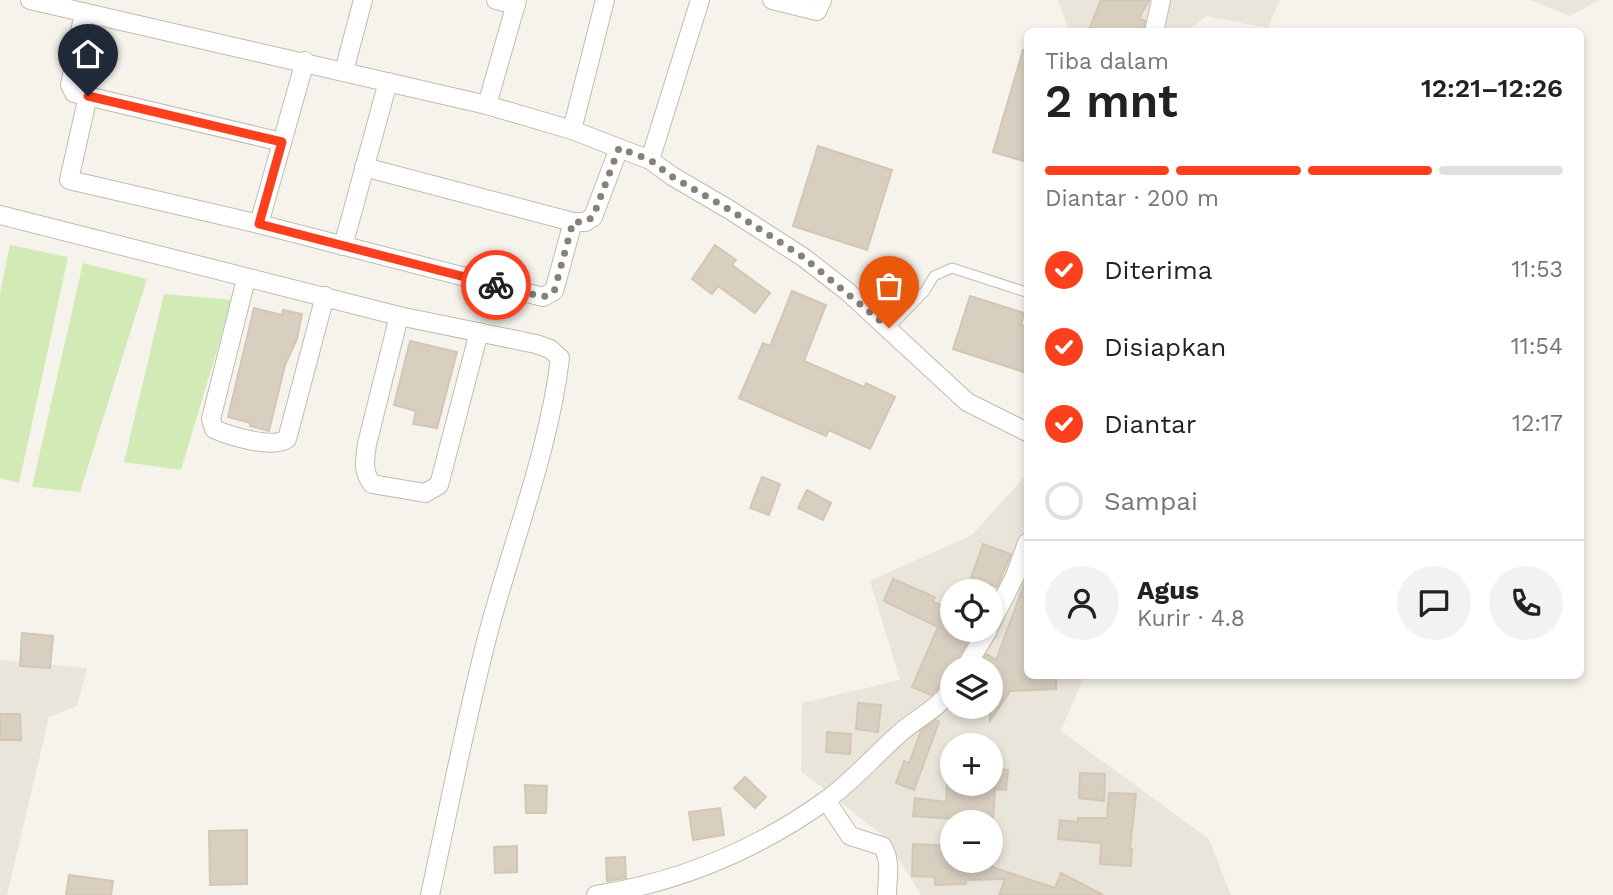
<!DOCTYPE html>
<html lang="id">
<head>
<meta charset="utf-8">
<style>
	body { margin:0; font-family:"Work Sans",sans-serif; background:#f2f2f2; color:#222; height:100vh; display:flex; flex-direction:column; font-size:26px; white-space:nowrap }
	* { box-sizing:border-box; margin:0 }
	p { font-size:23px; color:#767676 }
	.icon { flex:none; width:38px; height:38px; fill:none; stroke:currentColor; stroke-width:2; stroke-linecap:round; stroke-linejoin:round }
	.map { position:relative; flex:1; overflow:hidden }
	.panel { position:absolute; left:1024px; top:28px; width:560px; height:651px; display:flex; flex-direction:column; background:#fff; border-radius:10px; box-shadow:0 4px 10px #0003 }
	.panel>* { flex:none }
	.tools { position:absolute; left:940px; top:579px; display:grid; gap:14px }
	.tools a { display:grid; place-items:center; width:63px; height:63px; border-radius:50%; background:#fff; box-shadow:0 4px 10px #0003; font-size:35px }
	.pin { position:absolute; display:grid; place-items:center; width:60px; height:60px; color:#fff; margin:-72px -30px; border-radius:50% 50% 50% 0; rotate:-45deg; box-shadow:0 0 7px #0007 }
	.pin .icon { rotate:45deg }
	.courier { position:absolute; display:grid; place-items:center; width:70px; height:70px; margin:-35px; border:5px solid #fc3f1d; border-radius:50%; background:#fff; color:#222; box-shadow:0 2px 9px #0007 }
	.head em { font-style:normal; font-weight:600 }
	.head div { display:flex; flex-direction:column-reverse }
	.head { display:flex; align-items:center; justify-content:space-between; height:119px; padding:0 21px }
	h1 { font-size:46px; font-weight:600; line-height:52px }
	.bar { display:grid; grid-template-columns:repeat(4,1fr); gap:10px 7px; align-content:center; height:84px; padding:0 21px }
	.bar i { height:9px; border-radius:5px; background:#e0e0e0 }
	.bar .on { background:#fc3f1d }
	.bar p { grid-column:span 4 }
	.line { display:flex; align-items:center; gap:18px; padding:0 21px; border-top:2px solid #e0e0e0 }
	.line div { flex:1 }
	.round { display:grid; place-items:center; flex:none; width:74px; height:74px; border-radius:37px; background:#f2f2f2 }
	ol { padding:0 21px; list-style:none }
	li { display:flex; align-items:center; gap:21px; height:77px }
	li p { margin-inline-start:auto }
	li .icon { padding:7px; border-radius:50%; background:#fc3f1d; color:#fff; stroke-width:4 }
	li:last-child { color:#767676 }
	li i { width:38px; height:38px; border:4px solid #e0e0e0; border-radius:50% }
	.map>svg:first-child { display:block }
	.residential { fill:#eae5da; fill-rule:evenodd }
	.green { fill:#d2eab5 }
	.building { fill:#d8cfc1; stroke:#d3c7b4; stroke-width:2 }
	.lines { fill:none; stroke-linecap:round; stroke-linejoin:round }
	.lane-casing { stroke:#c2bbae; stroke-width:11 }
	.street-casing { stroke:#c2bbae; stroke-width:20 }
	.lane { stroke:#fff; stroke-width:9 }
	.street { stroke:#fff; stroke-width:18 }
	.done { stroke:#878178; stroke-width:7; stroke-dasharray:0 12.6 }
	.route { stroke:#fc3f1d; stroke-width:9 }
</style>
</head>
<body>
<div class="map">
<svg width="1613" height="895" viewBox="0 0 1613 895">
	<rect width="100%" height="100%" fill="#f6f3ec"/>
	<!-- residential -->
	<g class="residential">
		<path d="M1058 0H1280L1268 28 1206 16 1187 32 1069 31Z"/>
		<path d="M1530 0H1599L1570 16Z"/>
		<path d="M1027 474V676H1084L1061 731 1209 839 1231 895H921L886 838 801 771 802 703 900 680 870 581 972 535ZM952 592H990V630H952ZM952 668H990V707H952ZM952 746H990V784H952ZM952 822H990V861H952Z"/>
		<path d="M0 660 87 668 77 706 49 717 7 895H0Z"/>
	</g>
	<!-- green -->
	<g class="green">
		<path d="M10 245 68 257 19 483 0 478V293Z"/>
		<path d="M83 263 147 279 80 492 32 487Z"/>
		<path d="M164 294 232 300 181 470 124 462Z"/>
	</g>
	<!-- building -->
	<g class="building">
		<path d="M1101 0H1149L1139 18 1145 21 1143 32H1088Z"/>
		<path d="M1023 50 1027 51V162L993 152Z"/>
		<path d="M818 146 892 170 867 250 793 226Z"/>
		<path d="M715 245 736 260 732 265 770 293 755 313 718 286 712 294 692 279Z"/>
		<path d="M792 291 826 305 804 361 864 387 866 383 895 397 870 449 829 430 826 436 739 398 763 343 770 346Z"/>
		<path d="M970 296 1024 313 1021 325 1027 326V373L953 349Z"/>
		<path d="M254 308 282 315 283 310 302 314 297 339 285 365 269 431 250 426 251 423 228 417Z"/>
		<path d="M410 341 457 352 437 428 413 424 416 411 394 405Z"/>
		<path d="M762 477 780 484 769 515 750 508Z"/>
		<path d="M807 490 831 503 823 520 798 508Z"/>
		<path d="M983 544 1011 554 997 587 971 578Z"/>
		<path d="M893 579 935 597 933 602 947 607 952 596V630H975L952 668V678L944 682 931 695 912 687 938 627 884 601Z"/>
		<path d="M1026 579 1027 676H1056V689L1010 691 990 721V668H978L987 654 996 660Z"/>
		<path d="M22 633 53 636 50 668 20 666Z"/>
		<path d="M858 703 881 705 878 732 856 729Z"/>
		<path d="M0 714H20L21 740H0Z"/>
		<path d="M936 720 939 722 914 790 896 783 904 761 909 763 921 731Z"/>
		<path d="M827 732 851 734 850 754 826 752Z"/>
		<path d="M990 768 1008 770 1006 790 995 789 993 822 913 816 915 798 946 802 947 784H990Z"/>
		<path d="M1080 773 1105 774 1104 801 1079 798Z"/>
		<path d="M745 777 766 797 755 808 734 788Z"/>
		<path d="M525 785 547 786 546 813H526Z"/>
		<path d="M1109 793 1136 794 1130 849H1132L1131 866 1100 864 1101 843 1058 839 1060 820 1078 822V818H1107Z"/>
		<path d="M720 808 724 835 693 840 689 812Z"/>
		<path d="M247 830V884L210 885 209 831Z"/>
		<path d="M913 844 952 846V861H992V867L1055 888 1061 873 1103 895H999L1005 879 966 880V884L935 885V877L912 876Z"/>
		<path d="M517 846V872L495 873 494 847Z"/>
		<path d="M625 857 626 878 607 881 606 858Z"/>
		<path d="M69 875 113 881 111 895H66Z"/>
	</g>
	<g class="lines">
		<defs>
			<path id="lane" d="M889 328 925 291 934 276 952 268 1026 292"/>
			<g id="street">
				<path d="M30 0 487 105 572 130 650 160 672 176 730 210 803 257 848 292 967 402 1027 432"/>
				<path d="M496 0 516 5"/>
				<path d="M772 0 817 11 822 0"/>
				<path d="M84 12 70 85 74 93 282 142"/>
				<path d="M1154 32 1161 0"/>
				<path d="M305 61 259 224 543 297 554 291 573 222"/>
				<path d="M344 71 363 0"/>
				<path d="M88 96 69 180 259 224"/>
				<path d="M487 105 517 0"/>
				<path d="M572 130 605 0"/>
				<path d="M650 160 700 0"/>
				<path d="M364 167 573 222H585L593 217 619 148"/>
				<path d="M0 215 399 316 536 344 550 349 560 358C549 451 513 540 489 630 466 718 449 807 430 895"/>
				<path d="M343 246 388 82"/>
				<path d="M246 279 211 419 214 429C230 436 272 449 287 439L325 296"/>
				<path d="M399 316 367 444C365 459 362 471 372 484L425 493 439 485 479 332"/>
				<path d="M990 625 1015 576 1027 543"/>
				<path d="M965 668 988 630"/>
				<path d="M826 800 850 836 882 846C892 860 887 879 887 895"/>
				<path d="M596 895C680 882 756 850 825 801 852 782 875 755 900 733 917 718 939 708 952 689"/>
			</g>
		</defs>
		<!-- lane casing -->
		<use href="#lane" class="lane-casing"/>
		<!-- street casing -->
		<use href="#street" class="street-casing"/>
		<!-- lane -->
		<use href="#lane" class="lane"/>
		<!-- street -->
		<use href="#street" class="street"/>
	</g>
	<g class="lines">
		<!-- done -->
		<path class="done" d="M496 285 543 297 554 292 573 222H585L593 217 619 148 650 160 671 176 730 210 803 257 889 328"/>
		<!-- route -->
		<path class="route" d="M88 96 282 142 259 224 496 285"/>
	</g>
</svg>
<div class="tools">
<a><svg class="icon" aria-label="locate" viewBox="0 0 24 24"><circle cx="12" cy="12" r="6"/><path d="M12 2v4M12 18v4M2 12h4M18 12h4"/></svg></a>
<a><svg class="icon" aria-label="layers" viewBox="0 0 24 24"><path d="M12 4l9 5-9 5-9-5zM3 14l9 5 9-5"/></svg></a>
<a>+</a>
<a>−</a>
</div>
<div class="pin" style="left:889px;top:328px;background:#ea580c"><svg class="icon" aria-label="bag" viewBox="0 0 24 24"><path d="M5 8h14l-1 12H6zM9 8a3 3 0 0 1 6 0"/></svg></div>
<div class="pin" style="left:88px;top:96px;background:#1f2937"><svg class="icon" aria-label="home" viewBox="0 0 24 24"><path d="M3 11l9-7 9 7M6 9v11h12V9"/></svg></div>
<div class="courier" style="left:496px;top:285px"><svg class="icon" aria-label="bike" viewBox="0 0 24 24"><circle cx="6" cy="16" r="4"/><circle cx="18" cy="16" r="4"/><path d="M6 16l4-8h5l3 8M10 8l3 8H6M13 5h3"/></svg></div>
<section class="panel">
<div class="head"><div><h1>2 mnt</h1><p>Tiba dalam</p></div><em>12:21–12:26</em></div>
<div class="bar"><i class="on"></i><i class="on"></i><i class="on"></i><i></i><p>Diantar · 200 m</p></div>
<ol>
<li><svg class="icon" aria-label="check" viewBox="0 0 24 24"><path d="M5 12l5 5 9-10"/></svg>Diterima<p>11:53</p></li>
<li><svg class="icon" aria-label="check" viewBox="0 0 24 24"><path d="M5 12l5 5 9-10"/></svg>Disiapkan<p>11:54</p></li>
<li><svg class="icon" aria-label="check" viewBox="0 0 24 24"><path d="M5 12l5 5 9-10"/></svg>Diantar<p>12:17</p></li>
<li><i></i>Sampai</li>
</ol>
<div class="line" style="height:126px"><a class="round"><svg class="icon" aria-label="person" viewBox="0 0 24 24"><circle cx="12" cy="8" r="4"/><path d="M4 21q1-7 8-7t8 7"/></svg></a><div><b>Agus</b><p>Kurir · 4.8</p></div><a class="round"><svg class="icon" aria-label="chat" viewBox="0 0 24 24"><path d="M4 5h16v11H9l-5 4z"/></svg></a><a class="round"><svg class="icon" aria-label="phone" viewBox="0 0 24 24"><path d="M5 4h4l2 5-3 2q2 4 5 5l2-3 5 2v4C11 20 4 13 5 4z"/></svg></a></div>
</section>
</div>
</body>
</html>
